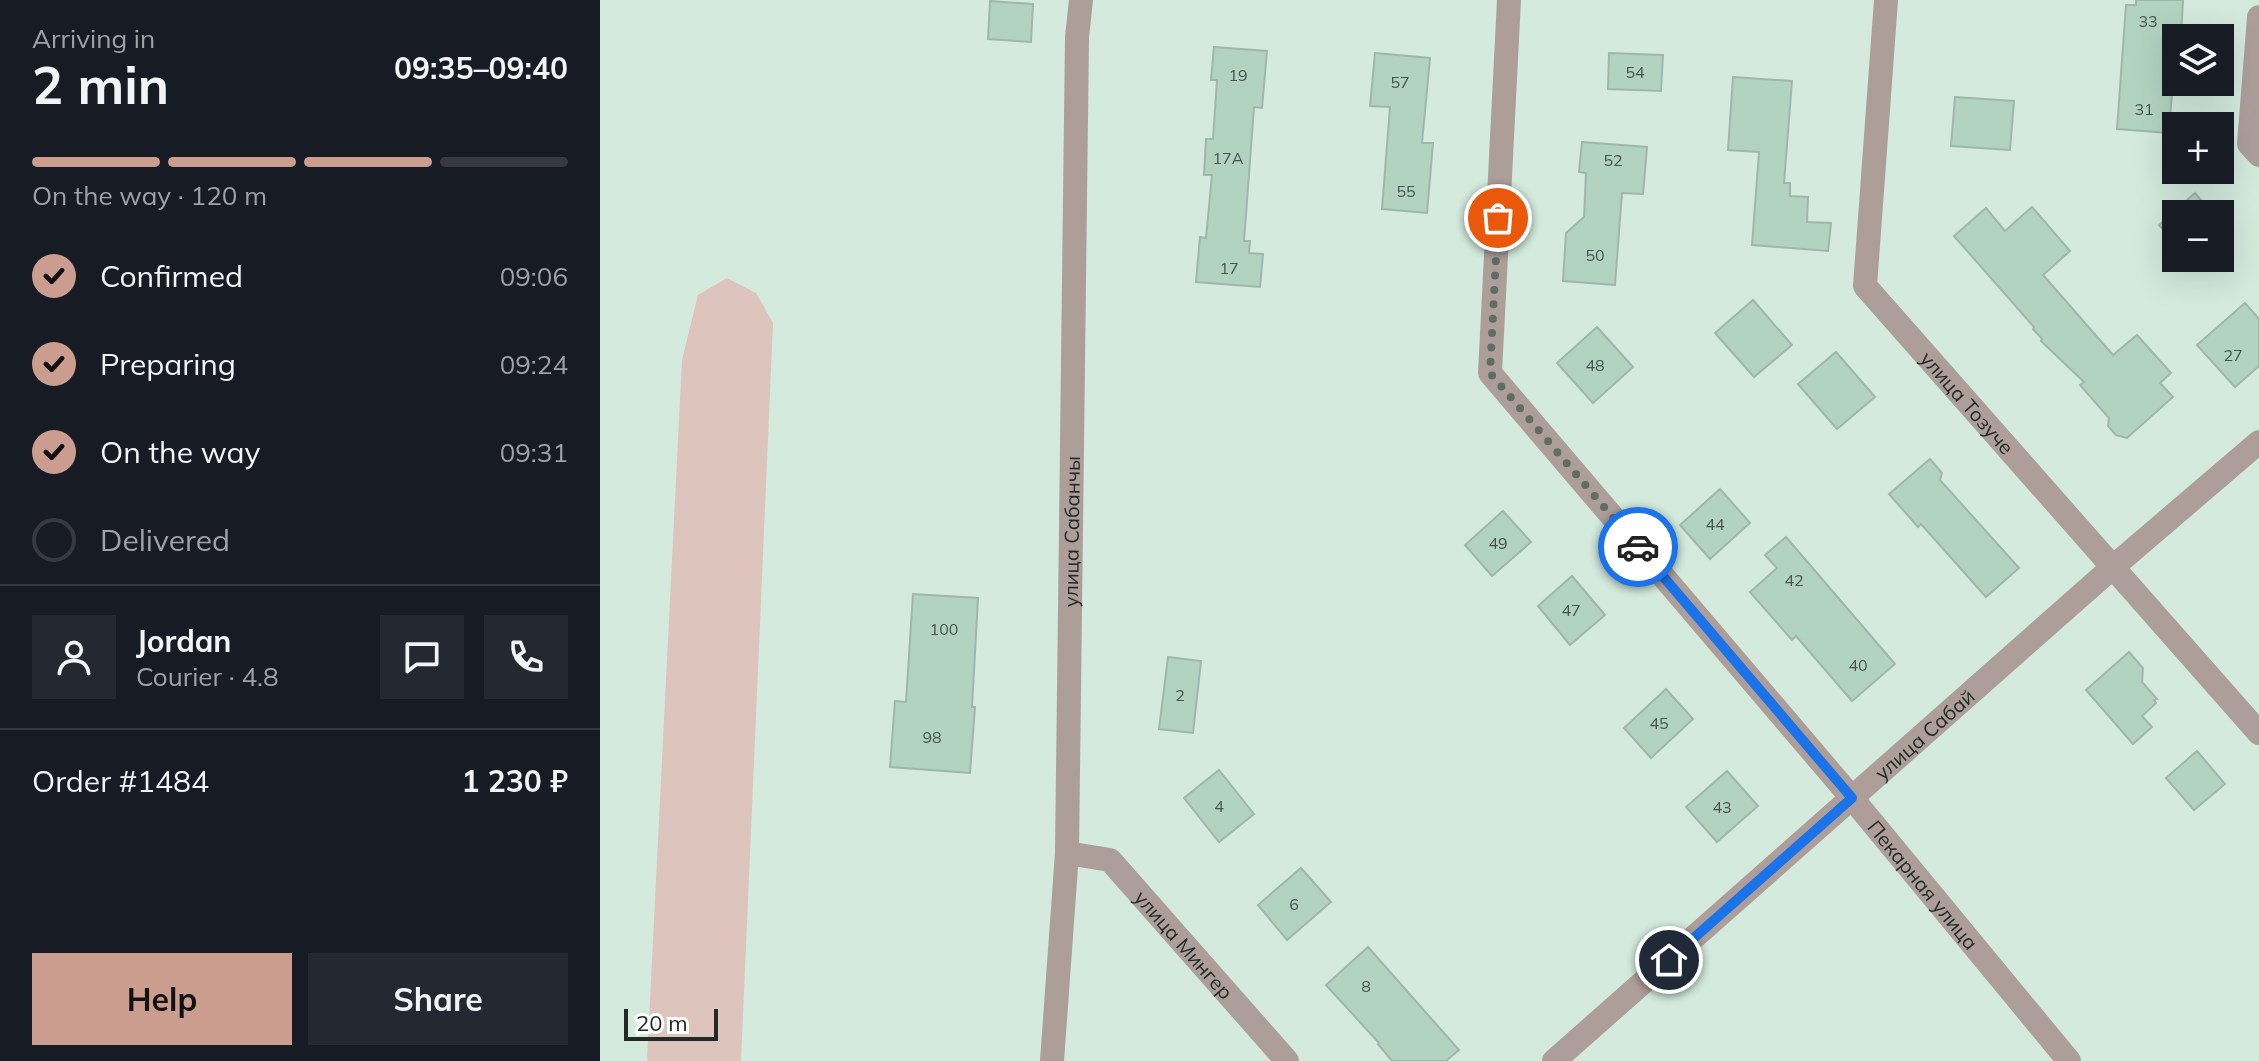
<!DOCTYPE html>
<html lang="en">
<head>
<meta charset="utf-8">
<style>
	body { margin:0; font-family:Mulish,sans-serif; background:#242831; color:#f1f3f6; height:100vh; display:flex; flex-direction:column; font-size:30px; white-space:nowrap }
	* { box-sizing:border-box; margin:0 }
	p { font-size:26px; color:#9ea1a6 }
	.icon { flex:none; width:44px; height:44px; fill:none; stroke:currentColor; stroke-width:2; stroke-linecap:round; stroke-linejoin:round }
	.map { position:relative; flex:1; overflow:hidden }
	.sheet { display:flex; flex-direction:column; background:#171b24; width:600px }
	.sheet>* { flex:none }
	.buttons { position:absolute; left:1562px; top:24px; display:grid; gap:16px }
	.buttons a { display:grid; place-items:center; width:72px; height:72px; border-radius:0px; background:#171b24; box-shadow:0 8px 32px #0002; font-size:40px }
	.scale { position:absolute; left:24px; bottom:20px; width:94px; box-sizing:border-box; padding-left:8px; border:4px solid #212a25; border-top:0; font-size:22px; line-height:28px; white-space:nowrap; color:#212a25; -webkit-text-stroke:6px #fff; paint-order:stroke }
	.pin { position:absolute; display:grid; place-items:center; width:68px; height:68px; color:#fff; margin:-34px; border:4px solid #fff; border-radius:50%; box-shadow:0 2px 8px #0007 }
	.courier { position:absolute; display:grid; place-items:center; width:80px; height:80px; margin:-40px; border:6px solid #1a73e8; border-radius:50%; background:#fff; color:#222; box-shadow:0 2px 10px #0007 }
	.head em { font-style:normal; font-weight:700 }
	.head div { display:flex; flex-direction:column-reverse }
	.head { display:flex; align-items:center; justify-content:space-between; height:136px; padding:0 32px }
	h1 { font-size:52px; font-weight:700; line-height:60px }
	.bar { display:grid; grid-template-columns:repeat(4,1fr); gap:12px 8px; align-content:center; height:96px; padding:0 32px }
	.bar i { height:10px; border-radius:6px; background:#363941 }
	.bar .current { background:#ca9d8e }
	.bar p { grid-column:span 4 }
	.line { display:flex; align-items:center; gap:20px; padding:0 32px; border-top:2px solid #363941 }
	.line div { flex:1 }
	.round { display:grid; place-items:center; flex:none; width:84px; height:84px; border-radius:0px; background:#242831 }
	ol { padding:0 32px; list-style:none }
	li { display:flex; align-items:center; gap:24px; height:88px }
	li p { margin-inline-start:auto }
	li .icon { padding:8px; border-radius:50%; background:#ca9d8e; color:#111; stroke-width:4 }
	li:last-child { color:#9ea1a6 }
	li i { width:44px; height:44px; border:4px solid #363941; border-radius:50% }
	.primary-button { display:flex; gap:16px; margin-top:auto; padding:16px 32px }
	.primary-button a { flex:1; height:92px; border-radius:0px; background:#ca9d8e; color:#111; font-size:32px; font-weight:700; line-height:92px; text-align:center }
	.primary-button a+a { background:#242831; color:#f1f3f6 }
	main { display:flex; flex:1; min-height:0 }
	.map>svg:first-child { display:block }
	.green { fill:#ddc4bc }
	.building { fill:#b3d3c1; stroke:#a1b6aa; stroke-width:2 }
	.lines { fill:none; stroke-linecap:round; stroke-linejoin:round }
	.minor { stroke:#ad9e9a; stroke-width:24 }
	.done { stroke:#5f6d65; stroke-width:8; stroke-dasharray:0 14.4 }
	.route { stroke:#1a73e8; stroke-width:10 }
	.labels { text-anchor:middle; dominant-baseline:central; stroke-width:7; stroke-linejoin:round; paint-order:stroke }
	.number-label { font-size:16px; fill:#46544c }
	.street-label { font-size:20px; fill:#212a25; stroke:#fff }
</style>
</head>
<body>
<main>
<section class="sheet">
<div class="head"><div><h1>2 min</h1><p>Arriving in</p></div><em>09:35–09:40</em></div>
<div class="bar"><i class="current"></i><i class="current"></i><i class="current"></i><i></i><p>On the way · 120 m</p></div>
<ol>
<li><svg class="icon" aria-label="check" viewBox="0 0 24 24"><path d="M5 12l5 5 9-10"/></svg>Confirmed<p>09:06</p></li>
<li><svg class="icon" aria-label="check" viewBox="0 0 24 24"><path d="M5 12l5 5 9-10"/></svg>Preparing<p>09:24</p></li>
<li><svg class="icon" aria-label="check" viewBox="0 0 24 24"><path d="M5 12l5 5 9-10"/></svg>On the way<p>09:31</p></li>
<li><i></i>Delivered</li>
</ol>
<div class="line" style="height:144px"><a class="round"><svg class="icon" aria-label="person" viewBox="0 0 24 24"><circle cx="12" cy="8" r="4"/><path d="M4 21q1-7 8-7t8 7"/></svg></a><div><b>Jordan</b><p>Courier · 4.8</p></div><a class="round"><svg class="icon" aria-label="chat" viewBox="0 0 24 24"><path d="M4 5h16v11H9l-5 4z"/></svg></a><a class="round"><svg class="icon" aria-label="phone" viewBox="0 0 24 24"><path d="M5 4h4l2 5-3 2q2 4 5 5l2-3 5 2v4C11 20 4 13 5 4z"/></svg></a></div>
<div class="line" style="height:104px"><div>Order #1484</div><b>1 230 ₽</b></div>
<div class="primary-button"><a>Help</a><a>Share</a></div>
</section>
<div class="map">
<svg width="1659" height="1061" viewBox="0 0 1659 1061">
	<rect width="100%" height="100%" fill="#d3eadd"/>
	<!-- green -->
	<path class="green" d="M127 278 156 293 173 323 141 1061H47L82 360 98 295Z"/>
	<!-- building -->
	<g class="building">
		<path d="M1536 0H1583L1581 38H1576L1569 133 1517 129 1526 5H1536Z"/>
		<path d="M390 1 433 4 431 42 388 39Z"/>
		<path d="M614 47 667 51 662 108 654 107 644 241H650L649 253 663 254 660 287 596 282 600 237 606 238 612 175H604L606 139H613L617 80H611Z"/>
		<path d="M775 53 830 58 822 143H833L827 213 782 209 790 107 770 106Z"/>
		<path d="M1009 53 1063 55 1061 91 1008 89Z"/>
		<path d="M1133 77 1192 81 1184 183H1190V196L1208 197 1207 222 1231 223 1228 251 1152 245 1159 152 1128 150Z"/>
		<path d="M1355 97 1414 101 1410 150 1351 146Z"/>
		<path d="M982 142 1047 147 1043 194 1022 193 1015 285 963 281 966 233 984 217 986 173 979 172Z"/>
		<path d="M1595 193 1613 214H1576V243L1559 225Z"/>
		<path d="M1432 207 1470 251 1443 275 1513 355 1537 335 1571 373 1560 383 1573 397 1527 438 1516 435 1508 426 1509 418 1480 385 1484 382 1441 341 1442 339 1433 329 1434 327 1354 236 1386 208 1405 231Z"/>
		<path d="M1153 300 1192 345 1154 377 1115 333Z"/>
		<path d="M1645 303 1659 319V366L1635 387 1597 345Z"/>
		<path d="M997 327 1033 367 993 403 957 363Z"/>
		<path d="M1236 352 1275 397 1237 429 1198 384Z"/>
		<path d="M1330 459 1342 473 1340 480 1419 568 1386 597 1321 524 1318 527 1289 494Z"/>
		<path d="M1120 489 1150 523 1110 559 1080 525Z"/>
		<path d="M903 511 931 542 892 576 865 545Z"/>
		<path d="M1186 537 1295 664 1252 701 1196 636 1192 640 1150 592 1177 568 1165 555Z"/>
		<path d="M972 576 1005 615 970 645 938 606Z"/>
		<path d="M313 594 378 598 372 707H375L370 773 290 767 295 701 306 702Z"/>
		<path d="M1529 652 1543 668 1542 682 1557 699 1554 700 1556 703 1542 716 1552 727 1533 744 1486 690Z"/>
		<path d="M568 657 601 661 593 733 559 729Z"/>
		<path d="M1066 689 1093 719 1051 758 1024 728Z"/>
		<path d="M1597 751 1625 784 1594 810 1566 778Z"/>
		<path d="M619 770 654 814 619 842 584 798Z"/>
		<path d="M1127 771 1158 806 1117 842 1086 807Z"/>
		<path d="M701 868 731 902 687 940 658 905Z"/>
		<path d="M768 947 859 1050 846 1061H792L778 1044 779 1043 726 985Z"/>
	</g>
	<g class="lines">
		<!-- minor -->
		<g class="minor">
			<path id="s1" d="M909 0 890 373 1252 798 1469 1061"/>
			<path id="s2" d="M1286 0 1265 286 1659 733"/>
			<path d="M1659 17 1649 144 1659 155"/>
			<path id="s3" d="M467 853 510 860 687 1061"/>
			<path id="s4" d="M452 1061 467 853 477 37 481 0"/>
			<path id="s5" d="M954 1061 1513 567 1659 442"/>
		</g>
	</g>
	<g class="lines">
		<!-- done -->
		<path class="done" d="M898 218 890 373 1038 547"/>
		<!-- route -->
		<path class="route" d="M1038 547 1252 798 1069 960"/>
	</g>
	<g class="labels">
		<!-- number labels -->
		<g class="number-label">
			<text x="1548" y="21">33</text>
			<text x="1035" y="72">54</text>
			<text x="638" y="75">19</text>
			<text x="800" y="82">57</text>
			<text x="1544" y="109">31</text>
			<text x="628" y="158">17А</text>
			<text x="1013" y="160">52</text>
			<text x="806" y="191">55</text>
			<text x="995" y="255">50</text>
			<text x="629" y="268">17</text>
			<text x="1633" y="355">27</text>
			<text x="995" y="365">48</text>
			<text x="1115" y="524">44</text>
			<text x="898" y="543">49</text>
			<text x="1194" y="580">42</text>
			<text x="971" y="610">47</text>
			<text x="344" y="629">100</text>
			<text x="1258" y="665">40</text>
			<text x="580" y="695">2</text>
			<text x="1059" y="723">45</text>
			<text x="332" y="737">98</text>
			<text x="619" y="806">4</text>
			<text x="1122" y="807">43</text>
			<text x="694" y="904">6</text>
			<text x="766" y="986">8</text>
		</g>
		<!-- street labels -->
		<g class="street-label">
			<text stroke="none"><textPath href="#s2" startOffset="442">улица Тозуче</textPath></text>
			<text stroke="none"><textPath href="#s4" startOffset="530">улица Сабанчы</textPath></text>
			<text stroke="none"><textPath href="#s5" startOffset="494">улица Сабай</textPath></text>
			<text stroke="none"><textPath href="#s1" startOffset="1044">Пекарная улица</textPath></text>
			<text stroke="none"><textPath href="#s3" startOffset="156">улица Мингер</textPath></text>
		</g>
	</g>
</svg>
<div class="buttons">
<a><svg class="icon" aria-label="layers" viewBox="0 0 24 24"><path d="M12 4l9 5-9 5-9-5zM3 14l9 5 9-5"/></svg></a>
<a>+</a>
<a>−</a>
</div>
<div class="scale">20 m</div>
<div class="pin" style="left:898px;top:218px;background:#ea580c"><svg class="icon" aria-label="bag" viewBox="0 0 24 24"><path d="M5 8h14l-1 12H6zM9 8a3 3 0 0 1 6 0"/></svg></div>
<div class="pin" style="left:1069px;top:960px;background:#1f2937"><svg class="icon" aria-label="home" viewBox="0 0 24 24"><path d="M3 11l9-7 9 7M6 9v11h12V9"/></svg></div>
<div class="courier" style="left:1038px;top:547px"><svg class="icon" aria-label="car" viewBox="0 0 24 24"><path d="M5 17H2v-5l4-1 3-4h7l3 4 3 1v5h-3M9 17h6M6 11h13"/><circle cx="7" cy="17" r="2"/><circle cx="17" cy="17" r="2"/></svg></div>
</div>
</main>
</body>
</html>
